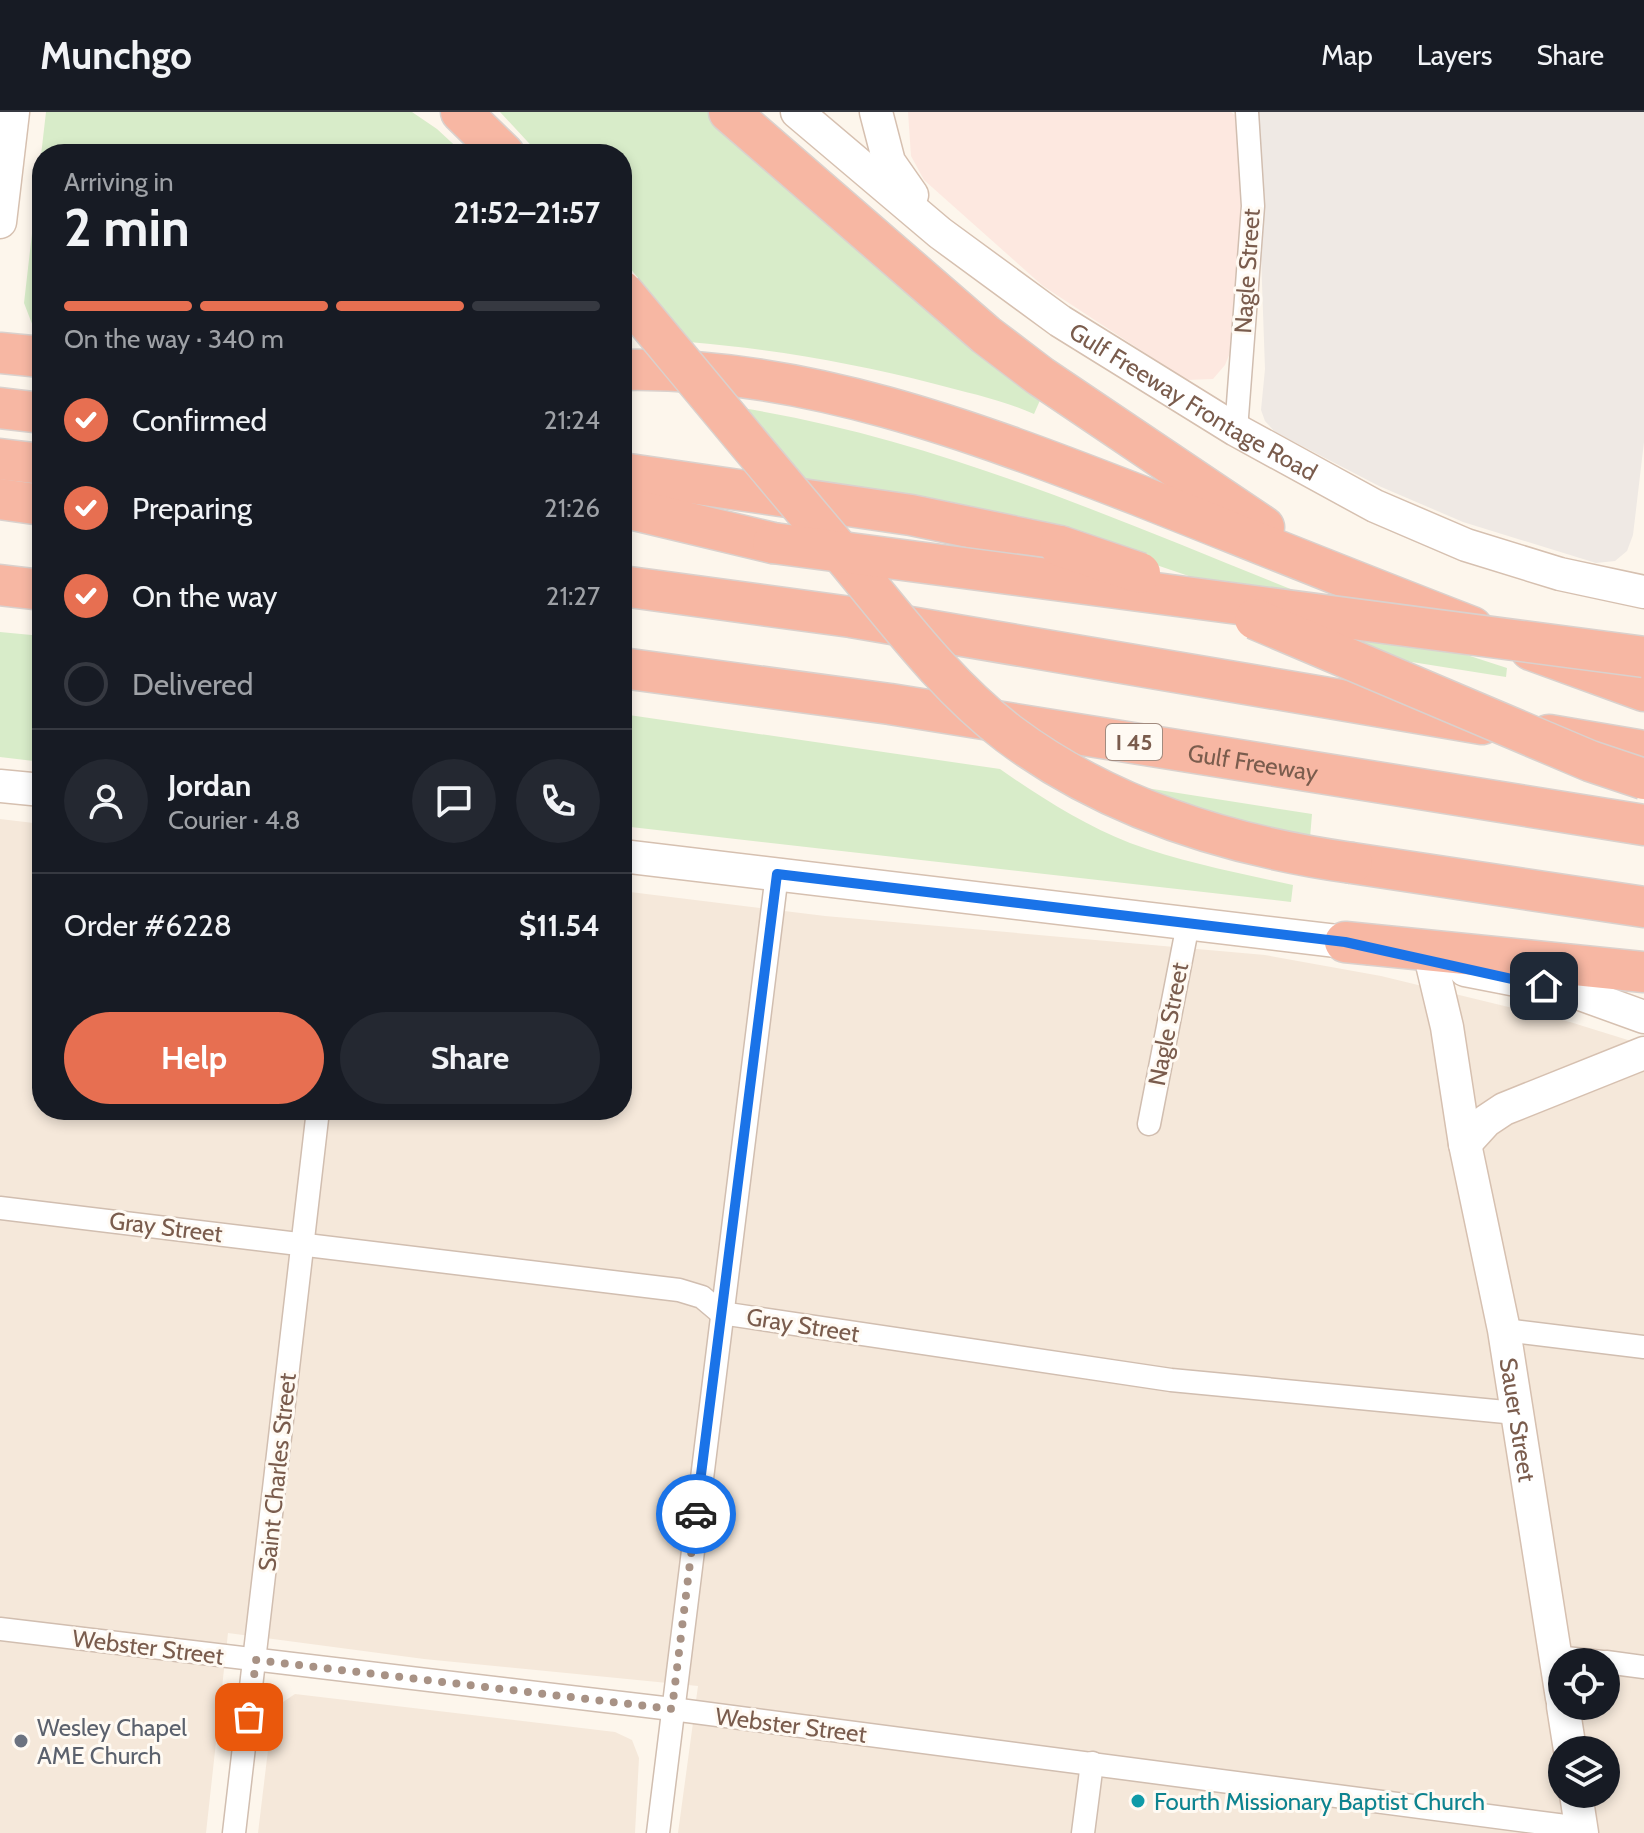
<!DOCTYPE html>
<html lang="en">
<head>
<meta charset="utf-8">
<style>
	body { margin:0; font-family:Cabin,sans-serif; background:#242831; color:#f1f3f6; height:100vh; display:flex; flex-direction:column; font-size:30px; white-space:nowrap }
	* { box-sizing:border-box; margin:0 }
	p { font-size:26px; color:#9ea1a6 }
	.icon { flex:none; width:44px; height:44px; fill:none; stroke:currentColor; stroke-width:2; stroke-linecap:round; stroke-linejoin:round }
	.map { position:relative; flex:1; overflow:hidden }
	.details { position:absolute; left:32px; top:32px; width:600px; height:976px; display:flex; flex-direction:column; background:#171b24; border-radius:32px; box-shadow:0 4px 12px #0003 }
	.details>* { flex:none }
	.tools { position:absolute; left:1548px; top:1536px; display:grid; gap:16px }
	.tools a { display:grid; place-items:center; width:72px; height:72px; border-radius:50%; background:#171b24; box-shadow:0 4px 12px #0003; font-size:40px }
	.pin { position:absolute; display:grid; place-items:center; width:68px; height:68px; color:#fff; margin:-34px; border-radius:16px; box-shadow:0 4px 12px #0006 }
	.courier { position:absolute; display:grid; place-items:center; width:80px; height:80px; margin:-40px; border:6px solid #1a73e8; border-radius:50%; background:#fff; color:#222; box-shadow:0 2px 10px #0007 }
	.summary em { font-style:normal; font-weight:800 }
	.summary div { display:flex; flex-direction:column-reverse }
	.summary { display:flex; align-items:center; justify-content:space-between; height:136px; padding:0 32px }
	h1 { font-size:52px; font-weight:800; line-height:60px }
	.bar { display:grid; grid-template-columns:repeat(4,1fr); gap:12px 8px; align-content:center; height:96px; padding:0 32px }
	.bar i { height:10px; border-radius:6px; background:#363941 }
	.bar .selected { background:#e76f51 }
	.bar p { grid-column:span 4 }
	.line { display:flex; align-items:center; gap:20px; padding:0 32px; border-top:2px solid #363941 }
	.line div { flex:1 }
	.round { display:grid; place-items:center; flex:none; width:84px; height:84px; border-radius:42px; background:#242831 }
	ol { padding:0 32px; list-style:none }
	li { display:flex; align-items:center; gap:24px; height:88px }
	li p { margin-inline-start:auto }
	li .icon { padding:8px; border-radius:50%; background:#e76f51; color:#fff; stroke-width:4 }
	li:last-child { color:#9ea1a6 }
	li i { width:44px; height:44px; border:4px solid #363941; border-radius:50% }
	.cta { display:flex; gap:16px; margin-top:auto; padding:16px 32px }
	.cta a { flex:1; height:92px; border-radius:48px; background:#e76f51; color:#fff; font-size:32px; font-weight:800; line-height:92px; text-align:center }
	.cta a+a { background:#242831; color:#f1f3f6 }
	header { display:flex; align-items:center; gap:48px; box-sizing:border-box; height:112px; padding:0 40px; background:#171b24; border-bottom:2px solid #363941 }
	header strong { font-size:38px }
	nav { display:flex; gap:44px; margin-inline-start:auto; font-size:28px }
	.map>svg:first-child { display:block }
	.residential { fill:#f5e8da; fill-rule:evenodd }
	.commercial { fill:#fde8e0 }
	.industrial { fill:#efe9e4 }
	.green { fill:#d8ecc9 }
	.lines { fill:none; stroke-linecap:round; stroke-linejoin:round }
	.street-casing { stroke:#d1beb0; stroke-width:25 }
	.secondary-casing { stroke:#d6c0b0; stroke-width:35 }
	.highway-casing { stroke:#dad1cd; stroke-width:43 }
	.street { stroke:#fff; stroke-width:22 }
	.secondary { stroke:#fff; stroke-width:32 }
	.highway { stroke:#f7b7a3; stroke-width:40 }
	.highway-bridge-casing { stroke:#dad1cd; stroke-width:43; stroke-linecap:butt }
	.highway-bridge { stroke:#f7b7a3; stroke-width:40 }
	.done { stroke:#a89285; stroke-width:8; stroke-dasharray:0 14.4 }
	.route { stroke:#1a73e8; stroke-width:10 }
	.worship-dot { fill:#6b7280; stroke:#fffaf3; stroke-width:3 }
	.culture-dot { fill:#0f9aa8; stroke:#fffaf3; stroke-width:3 }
	.labels { text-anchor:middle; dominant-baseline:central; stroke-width:6; stroke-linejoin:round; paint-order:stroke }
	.shield { fill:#fffaf3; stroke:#a28b7f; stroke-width:2 }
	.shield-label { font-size:22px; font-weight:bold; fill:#7a5c4d }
	.street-label { font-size:24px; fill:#7a5c4d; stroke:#fffaf3 }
	.worship-label { font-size:24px; fill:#5b616d; stroke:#fffaf3; text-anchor:start }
	.culture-label { font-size:24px; fill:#0d838f; stroke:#fffaf3; text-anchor:start }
</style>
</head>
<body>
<header>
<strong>Munchgo</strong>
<nav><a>Map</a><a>Layers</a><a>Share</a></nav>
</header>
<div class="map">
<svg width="1644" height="1721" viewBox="0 0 1644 1721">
	<rect width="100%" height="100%" fill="#fdf6ec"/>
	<!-- residential -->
	<g class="residential">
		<path d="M0 707 42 712V998H622V779L825 804 1265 843 1381 864 1570 910 1644 933V1721H678L698 1574 424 1547 228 1521 206 1721H0ZM1562 1550H1606V1594H1562ZM1562 1638H1606V1682H1562Z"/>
		<path d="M295 1582 615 1620 632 1628 639 1646 635 1721H258L272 1605 277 1594Z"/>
	</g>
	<!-- commercial -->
	<path class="commercial" d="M908 0H1231L1238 6 1240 17 1242 164 1237 224 1225 253 1213 267 1186 268 1043 174 924 68 911 44Z"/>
	<!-- industrial -->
	<path class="industrial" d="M1256 0H1644V330L1633 423 1627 439 1615 449 1596 451 1463 410 1379 374 1275 320 1265 309 1261 298 1265 257Z"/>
	<!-- green -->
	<g class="green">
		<path d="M46 0H412L437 17 464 42H42V222L34 217 24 191Z"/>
		<path d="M500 0H709L827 106 1041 286 1034 302C1002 288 969 281 935 272 854 251 772 237 689 230L622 146V42H539Z"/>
		<path d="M742 296C1011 339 1249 475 1507 556L1506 565 1374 544 1230 478 1068 423 810 375Z"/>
		<path d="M0 520 42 524V650L0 645Z"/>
		<path d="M622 602 1000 657C1040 685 1084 713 1130 731 1182 750 1238 761 1293 773L1291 790 622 714Z"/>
		<path d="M1140 675 1312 702 1310 726C1252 715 1194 701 1140 675Z"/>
	</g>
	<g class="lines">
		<defs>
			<g id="street">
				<path d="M1236 318 1253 94 1247 0"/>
				<path d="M1149 1012 1188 812"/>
				<path d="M0 1096 679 1178 702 1185 721 1201 1171 1268 1516 1301"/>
				<path d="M1504 1218 1644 1235"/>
				<path d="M0 1517 672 1597 1581 1716"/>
				<path d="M1556 1545 1602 1550"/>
				<path d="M1606 1550 1644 1555"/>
				<path d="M234 1721 318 998"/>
				<path d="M658 1721 777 762"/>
				<path d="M1083 1721 1092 1651"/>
			</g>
			<g id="secondary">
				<path id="s1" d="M797 0 940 121 1060 209 1236 318 1375 394 1466 433 1560 462 1644 480"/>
				<path d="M876 0 889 50 912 83"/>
				<path d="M0 110 13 0"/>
				<path d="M0 674 42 678"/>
				<path d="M622 744 1345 830 1369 836"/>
				<path id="s2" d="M1432 852 1447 915 1465 1032 1504 1218 1562 1586"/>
				<path d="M1465 858 1572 879 1644 905"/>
				<path d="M1465 1032 1486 1009 1504 997 1644 941"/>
				<path d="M1563 1594 1570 1638"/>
				<path d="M1576 1682 1582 1721"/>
			</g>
			<g id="highway">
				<path d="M461 0 504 42"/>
				<path d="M729 0 986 223 1040 264 1264 415"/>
				<path d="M0 241 42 245"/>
				<path d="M622 258C802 254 973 319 1138 383 1249 427 1360 472 1472 515"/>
				<path d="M0 296 42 301"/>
				<path d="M0 347 42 352"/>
				<path d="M622 361 911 403 1060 434"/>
				<path d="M0 387 42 393"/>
				<path d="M622 395 773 431"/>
				<path d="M0 473 42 478"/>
				<path d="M622 474 851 505 1482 612"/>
				<path d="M1531 538 1644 579"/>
				<path id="s3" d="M622 556 890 592 1644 713"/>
				<path d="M1549 623 1644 639"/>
				<path d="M1352 751 1644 795"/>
				<path d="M1345 830 1644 860"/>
			</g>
		</defs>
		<!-- street casing -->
		<use href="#street" class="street-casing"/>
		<!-- secondary casing -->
		<use href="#secondary" class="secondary-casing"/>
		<!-- highway casing -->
		<use href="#highway" class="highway-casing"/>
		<!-- street -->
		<use href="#street" class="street"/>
		<!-- secondary -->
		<use href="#secondary" class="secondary"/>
		<!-- highway -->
		<use href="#highway" class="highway"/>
		<defs>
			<g id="highway-bridge">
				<path d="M622 179C697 269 772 360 848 449 898 509 946 574 1009 622 1108 696 1231 734 1352 751"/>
				<path d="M773 431 1644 545"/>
				<path d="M1060 434 1140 461"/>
				<path d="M1255 507 1590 649 1644 667"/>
			</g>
		</defs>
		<!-- highway-bridge casing -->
		<use href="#highway-bridge" class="highway-bridge-casing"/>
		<!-- highway-bridge -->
		<use href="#highway-bridge" class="highway-bridge"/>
	</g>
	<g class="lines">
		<!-- done -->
		<path class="done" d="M249 1605 256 1548 672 1597 696 1402"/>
		<!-- route -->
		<path class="route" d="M696 1402 777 762 1345 830 1544 874"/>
	</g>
	<!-- markers -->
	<circle class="worship-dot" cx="21" cy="1629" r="8"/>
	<circle class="culture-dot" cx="1138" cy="1689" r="8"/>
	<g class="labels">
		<!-- shield labels -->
		<rect class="shield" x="1106" y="612" width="56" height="36" rx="6"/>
		<g class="shield-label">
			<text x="1134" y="630">I 45</text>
		</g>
		<!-- street labels -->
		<g class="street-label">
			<text transform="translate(1247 159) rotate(-86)">Nagle Street</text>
			<text stroke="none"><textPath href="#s1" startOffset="492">Gulf Freeway Frontage Road</textPath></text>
			<text stroke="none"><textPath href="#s3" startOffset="638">Gulf Freeway</textPath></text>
			<text transform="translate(1168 912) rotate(-79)">Nagle Street</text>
			<text transform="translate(166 1115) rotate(7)">Gray Street</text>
			<text transform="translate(803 1213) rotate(9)">Gray Street</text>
			<text stroke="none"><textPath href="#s2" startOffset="464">Sauer Street</textPath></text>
			<text transform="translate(277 1360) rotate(-84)">Saint Charles Street</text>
			<text transform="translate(148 1535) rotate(7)">Webster Street</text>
			<text transform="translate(791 1613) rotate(7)">Webster Street</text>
		</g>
		<!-- worship labels -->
		<g class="worship-label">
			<text x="37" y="1615">Wesley Chapel<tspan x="37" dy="28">AME Church</tspan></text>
		</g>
		<!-- culture labels -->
		<g class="culture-label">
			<text x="1154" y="1689">Fourth Missionary Baptist Church</text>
		</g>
	</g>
</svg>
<div class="tools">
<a><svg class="icon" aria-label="locate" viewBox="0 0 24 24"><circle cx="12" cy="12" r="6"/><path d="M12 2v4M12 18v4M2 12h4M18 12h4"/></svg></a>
<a><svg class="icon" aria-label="layers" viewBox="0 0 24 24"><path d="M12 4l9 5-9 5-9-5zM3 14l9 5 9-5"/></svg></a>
</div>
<div class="pin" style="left:249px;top:1605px;background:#ea580c"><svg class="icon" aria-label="bag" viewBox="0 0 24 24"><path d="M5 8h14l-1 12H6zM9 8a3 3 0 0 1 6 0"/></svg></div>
<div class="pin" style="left:1544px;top:874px;background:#1f2937"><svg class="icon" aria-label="home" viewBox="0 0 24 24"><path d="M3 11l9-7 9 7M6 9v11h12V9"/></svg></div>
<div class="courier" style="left:696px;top:1402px"><svg class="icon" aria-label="car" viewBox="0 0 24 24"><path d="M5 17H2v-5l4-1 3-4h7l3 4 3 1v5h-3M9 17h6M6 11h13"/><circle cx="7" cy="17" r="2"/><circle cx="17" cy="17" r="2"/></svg></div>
<section class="details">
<div class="summary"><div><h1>2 min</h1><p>Arriving in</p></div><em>21:52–21:57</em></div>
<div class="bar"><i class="selected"></i><i class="selected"></i><i class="selected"></i><i></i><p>On the way · 340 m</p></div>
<ol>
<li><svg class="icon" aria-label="check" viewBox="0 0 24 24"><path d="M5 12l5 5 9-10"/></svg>Confirmed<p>21:24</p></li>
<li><svg class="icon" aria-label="check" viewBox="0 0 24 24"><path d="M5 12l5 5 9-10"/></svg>Preparing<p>21:26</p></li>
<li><svg class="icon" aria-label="check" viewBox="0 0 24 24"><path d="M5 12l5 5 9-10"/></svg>On the way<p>21:27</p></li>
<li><i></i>Delivered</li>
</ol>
<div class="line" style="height:144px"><a class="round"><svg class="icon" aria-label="person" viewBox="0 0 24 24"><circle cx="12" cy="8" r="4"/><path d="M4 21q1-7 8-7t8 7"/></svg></a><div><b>Jordan</b><p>Courier · 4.8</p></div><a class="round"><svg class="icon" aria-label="chat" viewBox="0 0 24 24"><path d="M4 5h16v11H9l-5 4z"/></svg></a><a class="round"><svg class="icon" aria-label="phone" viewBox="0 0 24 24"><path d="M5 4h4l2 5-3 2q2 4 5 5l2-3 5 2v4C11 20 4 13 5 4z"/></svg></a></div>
<div class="line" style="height:104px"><div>Order #6228</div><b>$11.54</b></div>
<div class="cta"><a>Help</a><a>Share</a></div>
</section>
</div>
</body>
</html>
